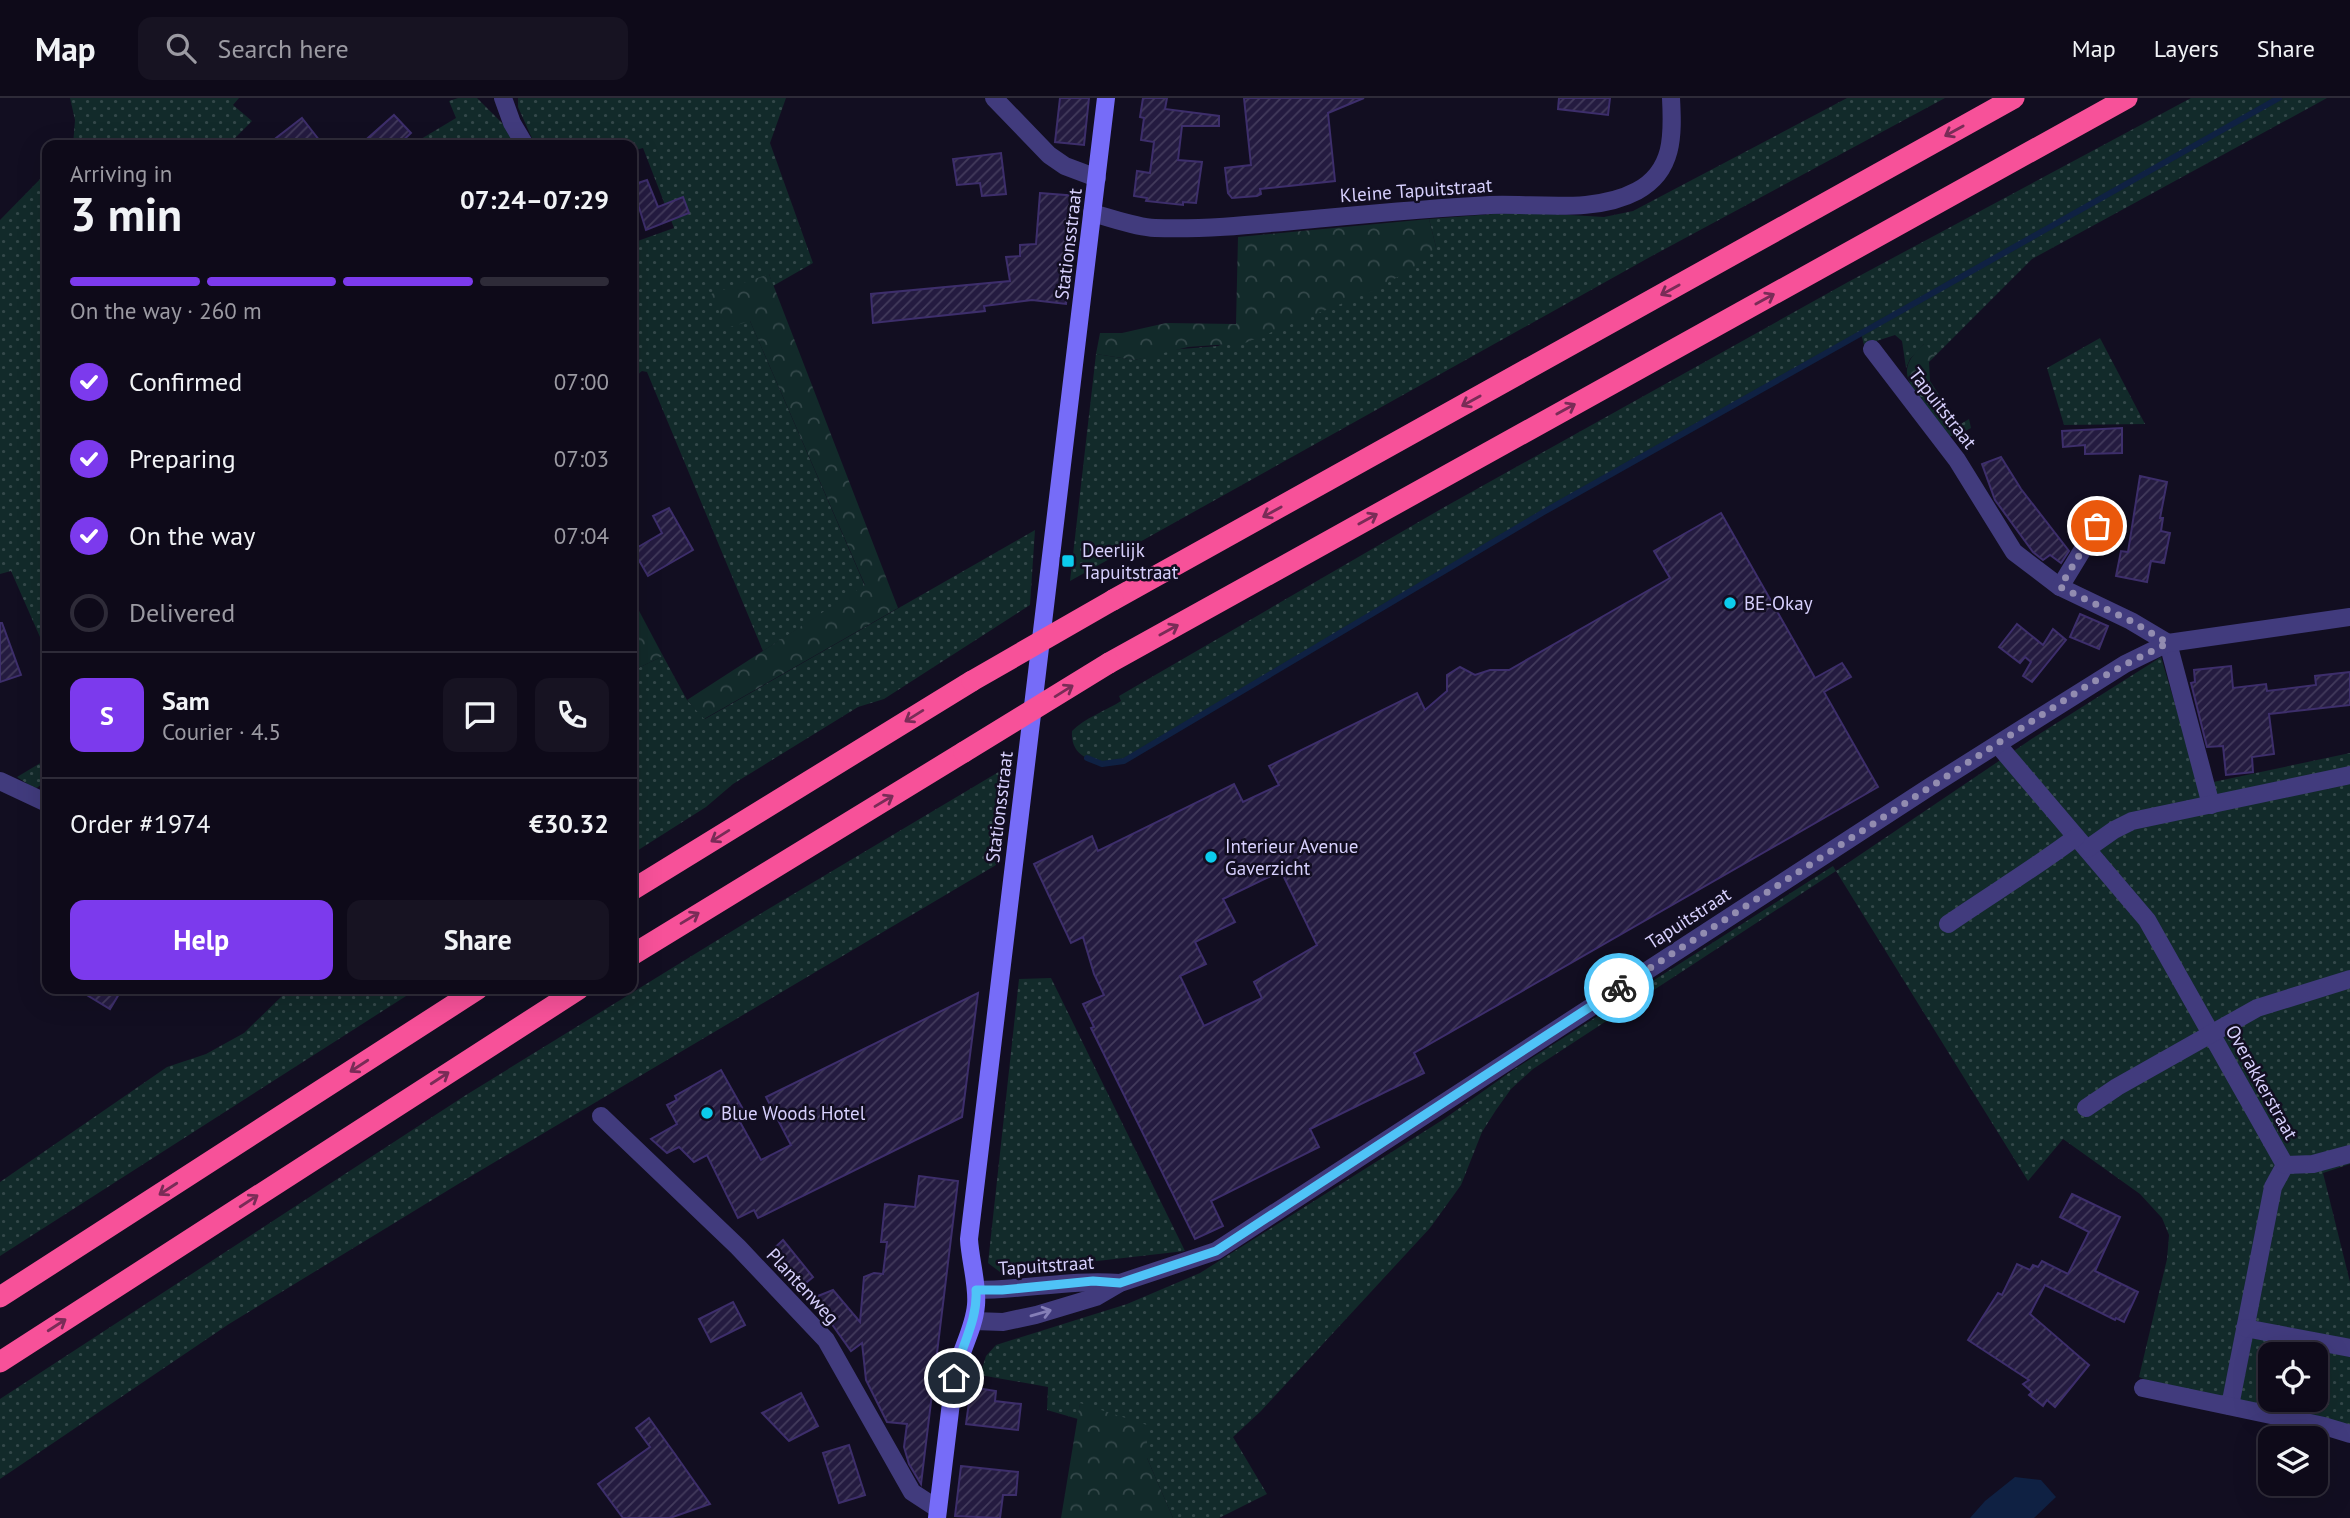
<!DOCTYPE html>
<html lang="en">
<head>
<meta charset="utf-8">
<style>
	body { margin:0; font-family:"PT Sans",sans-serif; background:#171322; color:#f1f3f6; height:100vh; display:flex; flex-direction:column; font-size:26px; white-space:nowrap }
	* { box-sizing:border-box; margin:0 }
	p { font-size:23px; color:#9b9aa2 }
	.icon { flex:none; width:38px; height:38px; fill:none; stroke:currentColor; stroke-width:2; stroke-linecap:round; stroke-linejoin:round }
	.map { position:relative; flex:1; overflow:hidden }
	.panel { position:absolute; left:42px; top:42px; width:595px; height:854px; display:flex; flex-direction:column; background:#0e0a19; border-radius:14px; box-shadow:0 7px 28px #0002,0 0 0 2px #2e2b38 }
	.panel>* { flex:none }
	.fabs { position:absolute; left:2258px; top:1244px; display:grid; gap:14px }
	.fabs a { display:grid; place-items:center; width:70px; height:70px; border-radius:14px; background:#0e0a19; box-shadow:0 7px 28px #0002,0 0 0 2px #2e2b38; font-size:35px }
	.pin { position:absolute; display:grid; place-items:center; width:60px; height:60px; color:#fff; margin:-30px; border:4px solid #fff; border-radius:50%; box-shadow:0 2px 7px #0007 }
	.courier { position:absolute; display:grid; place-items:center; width:70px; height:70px; margin:-35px; border:5px solid #4fc3f7; border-radius:50%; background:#fff; color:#222; box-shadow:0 2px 9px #0007 }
	.summary em { font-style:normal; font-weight:800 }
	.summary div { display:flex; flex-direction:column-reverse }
	.summary { display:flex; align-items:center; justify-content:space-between; height:119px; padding:0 28px }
	h1 { font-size:46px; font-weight:800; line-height:52px }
	.bar { display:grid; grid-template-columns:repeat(4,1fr); gap:10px 7px; align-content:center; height:84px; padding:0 28px }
	.bar i { height:9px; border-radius:5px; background:#2e2b38 }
	.bar .current { background:#7c3aed }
	.bar p { grid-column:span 4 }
	.line { display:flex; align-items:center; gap:18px; padding:0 28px; border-top:2px solid #2e2b38 }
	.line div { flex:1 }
	.round { display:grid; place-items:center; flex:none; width:74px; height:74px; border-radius:14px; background:#171322 }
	ol { padding:0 28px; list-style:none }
	li { display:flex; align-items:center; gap:21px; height:77px }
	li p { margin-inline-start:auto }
	li .icon { padding:7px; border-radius:50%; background:#7c3aed; color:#fff; stroke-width:4 }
	li:last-child { color:#9b9aa2 }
	li i { width:38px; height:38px; border:4px solid #2e2b38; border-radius:50% }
	.cta { display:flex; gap:14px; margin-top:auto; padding:14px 28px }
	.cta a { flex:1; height:80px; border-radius:14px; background:#7c3aed; color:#fff; font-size:28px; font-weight:800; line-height:80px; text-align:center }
	.cta a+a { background:#171322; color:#f1f3f6 }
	header { display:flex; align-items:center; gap:42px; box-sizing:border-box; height:98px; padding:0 35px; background:#0e0a19; border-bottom:2px solid #2e2b38 }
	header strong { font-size:33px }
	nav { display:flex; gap:38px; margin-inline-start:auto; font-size:24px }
	.search { width:490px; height:63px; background:#171322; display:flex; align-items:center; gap:18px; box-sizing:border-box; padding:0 24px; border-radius:14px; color:#9b9aa2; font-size:26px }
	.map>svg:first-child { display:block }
	.grass { fill:url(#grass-dots); fill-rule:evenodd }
	.forest { fill:url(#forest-crowns) }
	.water { fill:#0f2143 }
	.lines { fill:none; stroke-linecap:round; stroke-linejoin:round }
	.stream { stroke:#0f2143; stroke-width:6 }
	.building { fill:url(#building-hatch); stroke:#3d2e6b; stroke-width:2; fill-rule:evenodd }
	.street { stroke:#413b7d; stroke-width:18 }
	.secondary { stroke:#766cf8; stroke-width:18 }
	.highway { stroke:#f75199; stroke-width:21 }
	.highway-bridge { stroke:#f75199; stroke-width:21 }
	.oneway { stroke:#792c57 }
	.oneway2 { stroke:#847eb7 }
	.done { stroke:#928cb0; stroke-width:7; stroke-dasharray:0 12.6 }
	.route { stroke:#4fc3f7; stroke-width:9 }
	.poi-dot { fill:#0ccced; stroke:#120e21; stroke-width:2.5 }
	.labels { text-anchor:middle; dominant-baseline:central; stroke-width:5; stroke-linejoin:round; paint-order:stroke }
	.street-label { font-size:19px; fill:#d7d0fd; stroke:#120e21 }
	.poi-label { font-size:19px; fill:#d7d0fd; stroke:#120e21; text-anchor:start }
</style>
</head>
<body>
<header>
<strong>Map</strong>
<div class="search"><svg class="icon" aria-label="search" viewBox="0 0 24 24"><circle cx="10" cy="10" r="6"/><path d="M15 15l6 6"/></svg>Search here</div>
<nav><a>Map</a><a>Layers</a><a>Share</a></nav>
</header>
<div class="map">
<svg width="2350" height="1420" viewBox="0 0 2350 1420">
	<defs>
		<pattern id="grass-dots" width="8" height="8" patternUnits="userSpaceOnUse" patternTransform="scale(1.75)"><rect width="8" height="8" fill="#122a2a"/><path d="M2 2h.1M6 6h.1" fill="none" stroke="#34484a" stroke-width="1.8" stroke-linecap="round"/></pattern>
		<pattern id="forest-crowns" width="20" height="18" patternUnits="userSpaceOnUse" patternTransform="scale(1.75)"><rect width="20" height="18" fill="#122a2a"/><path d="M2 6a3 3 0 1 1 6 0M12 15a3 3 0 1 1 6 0" fill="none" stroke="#34484a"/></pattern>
		<pattern id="building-hatch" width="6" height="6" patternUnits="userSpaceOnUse" patternTransform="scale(1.75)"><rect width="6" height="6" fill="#241b40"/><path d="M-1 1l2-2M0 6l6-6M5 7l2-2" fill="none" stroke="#433b5c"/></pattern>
	</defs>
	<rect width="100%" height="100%" fill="#120e21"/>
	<!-- grass -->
	<g class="grass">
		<path d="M70 0H239L233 7 252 23 228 47H73L75 22Z"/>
		<path d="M458 0H477L504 27 515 47H411L456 20 449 3Z"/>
		<path d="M518 0H786L770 45 813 165 773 188 769 176 750 223 865 488 763 553 647 274 642 273 632 281V145L674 130 643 50 632 53V47H535L518 9Z"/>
		<path d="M1847 0H1945L1650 159 1070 483 1096 256 1135 262 1169 252 1218 248 1436 149 1429 121 1519 114 1604 119 1633 113Z"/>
		<path d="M2191 0H2327L2032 161 1935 258 1924 246 1910 261 1906 270 1902 243 1895 237 1864 247 1861 235 1542 415 1124 663C1101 666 1070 664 1072 633 1083 621 1107 612 1121 603L1119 598 1441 411 1848 184Z"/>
		<path d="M47 74V555L11 473 0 476V122Z"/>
		<path d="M2100 240 2145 326 2064 327 2047 270Z"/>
		<path d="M1930 283 1959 327 1969 321 1971 330 1956 338H1950L1915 295Z"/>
		<path d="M1035 432 1030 507 884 601 858 609 733 686 706 709 632 756V573L663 558 687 602 705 621Z"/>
		<path d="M2161 559 2199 687 2350 655V1066L2323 1075 2350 1184V1329L2164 1289 2139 1279 2167 1161 2169 1137 2162 1120 2140 1096 2063 1041 2028 1083 1836 773 1533 971 1511 991 1496 1012 1482 1034 1461 1087 1430 1130 1261 1313 1233 1339 1267 1396 1219 1420H1173L1147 1360 1080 1306 1078 1321 1047 1312 1048 1289 980 1277 986 1258 996 1247 1127 1206 1200 1175 1444 1021 1513 972 1833 768 1836 773 2033 640ZM2270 1256H2315V1302H2270Z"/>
		<path d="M47 661V683L35 691 17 679Z"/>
		<path d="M1012 666 996 767 473 1077 229 1226 0 1381V1301L466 997 750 822Z"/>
		<path d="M1051 880 1185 1153 1000 1174 988 1165 1019 881Z"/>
		<path d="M292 891H417L0 1158V1084L167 969 206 956 244 935 282 898Z"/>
	</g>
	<!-- forest -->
	<g class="forest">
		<path d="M1429 121 1436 149 1415 169 1375 192 1245 245 1188 249 1135 262 1096 256 1100 235H1122L1166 225 1236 226 1238 139Z"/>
		<path d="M769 176 898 510 704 621 687 602 865 487 750 223 727 230 711 196Z"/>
		<path d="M1925 245 1935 258 1929 264 1930 283 1915 295C1901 272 1906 263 1925 245Z"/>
		<path d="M637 509 663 558 632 573V511Z"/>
		<path d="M1080 1305 1147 1327V1360L1173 1420H1061Z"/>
	</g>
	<!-- water -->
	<path class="water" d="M2015 1379 2041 1382 2056 1399 2034 1420H1970L1985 1403Z"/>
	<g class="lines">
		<!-- stream -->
		<path class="stream" d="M1087 660 1102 666 1124 663 1542 415 2279 0"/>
	</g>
	<!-- building -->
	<g class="building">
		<path d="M1060 0H1089L1084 47 1055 44Z"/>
		<path d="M1143 0H1167L1165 11 1219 18V28H1182L1178 62 1202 64 1196 105 1183 104V107L1146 103 1147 100 1134 98 1137 73 1150 75 1154 44 1141 42 1144 20 1140 19Z"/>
		<path d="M1244 0H1364L1328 15 1335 83 1260 91 1261 96 1257 98 1232 100 1228 95 1225 70 1251 67Z"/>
		<path d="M1559 0H1610L1608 17 1558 11Z"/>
		<path d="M394 17 411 35 398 47H360Z"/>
		<path d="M302 20 323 47H267Z"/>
		<path d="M1001 55 1006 96 982 98 980 85 957 87 953 61Z"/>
		<path d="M647 82 658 109 683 99 689 115 646 132 632 87Z"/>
		<path d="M1040 95 1078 98 1066 206 1032 202 984 208 985 213 873 225 871 196 1010 183 1006 159 1020 158V147L1036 146Z"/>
		<path d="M2122 330V355L2085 356V347L2063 349 2062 333Z"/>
		<path d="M2001 359 2021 391 2069 453 2061 465 2050 457 2043 462 2033 454 1995 402 1982 366Z"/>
		<path d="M2140 378 2167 384 2160 420H2163L2161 433 2170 435 2164 465 2151 463 2147 484 2116 478 2121 453 2128 454Z"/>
		<path d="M669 410 693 452 648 478 633 452 662 435 653 418Z"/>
		<path d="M1721 415 1815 580 1842 565 1851 579 1824 594 1878 689 1414 955 1424 975 1310 1031 1319 1049 1211 1103 1223 1128 1195 1141 1091 930 1094 929 1083 906 1104 897 1094 876 1083 839 1071 845 1034 766 1092 738 1098 753 1234 686 1243 704 1279 687 1269 668 1417 595 1425 612 1447 593V577L1460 569 1475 577 1490 572H1509L1670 480 1654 453ZM1281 773 1317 847 1254 884 1262 900 1204 928 1180 878 1206 866 1195 844 1235 824 1223 801Z"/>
		<path d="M2080 516 2108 528 2099 551 2070 539Z"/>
		<path d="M0 525H2L21 577 0 584Z"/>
		<path d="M2017 526 2043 547 2053 531 2066 542 2032 584 2023 578 2031 564 2025 559 2020 565 1999 549Z"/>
		<path d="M2231 568 2233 590 2266 586 2267 593 2316 587 2315 578 2350 574V607L2269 616 2274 656 2252 659 2253 674 2226 677 2223 648 2207 649 2191 585 2195 584 2194 572Z"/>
		<path d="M77 891H122L110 911Z"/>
		<path d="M978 895 962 1019 758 1120 754 1112 738 1120 707 1057 694 1064 679 1049 667 1055 651 1041 677 1026 667 1007 677 1002 675 998 721 972 748 1020 740 1024 761 1062 791 1047 766 999Z"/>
		<path d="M919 1078 958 1083 921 1386 909 1366 904 1349 907 1326 887 1324 866 1282 862 1245 851 1253 831 1225 829 1226 808 1202 833 1192 860 1224 864 1179 874 1175 883 1176 887 1144H881L885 1106 915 1109Z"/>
		<path d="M2072 1096 2120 1119 2095 1173 2138 1194 2124 1224 2116 1220 2115 1222 2045 1187 2030 1216 2089 1267 2055 1309 2047 1302 2043 1308 2029 1297 2032 1294 2023 1286 2029 1282 1968 1242 1998 1195 2002 1197 2017 1166 2030 1172 2033 1167 2038 1169 2042 1163 2068 1176 2089 1134 2060 1119Z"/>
		<path d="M783 1142 813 1179 801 1189 769 1155Z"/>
		<path d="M733 1204 745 1227 711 1244 699 1221Z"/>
		<path d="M971 1289 996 1293 995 1303 1021 1306 1018 1332 966 1326Z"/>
		<path d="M801 1295 818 1328 789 1343 762 1315Z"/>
		<path d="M649 1320 677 1359 710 1406 670 1420H623L598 1386 650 1349 636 1330Z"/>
		<path d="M849 1347 865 1397 839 1405 823 1355Z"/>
		<path d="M961 1368 1018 1374 1016 1397H1003L1000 1420 955 1418Z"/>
	</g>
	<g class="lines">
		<!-- street -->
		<g class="street">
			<path d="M503 0 512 25 525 47"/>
			<path d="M994 0 1049 57 1065 68 1097 80"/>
			<path d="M1092 115C1112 120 1134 129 1155 130 1212 132 1268 125 1325 120 1379 115 1435 110 1490 107 1537 105 1594 116 1637 93 1674 73 1673 37 1671 0"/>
			<path d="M1872 251 1957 362 2014 454 2060 489 2131 523 2168 545 2211 707"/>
			<path d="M2060 489 2097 428"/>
			<path d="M1998 647 2147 822 2285 1067 2273 1089 2230 1308"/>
			<path d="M0 683 47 705"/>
			<path d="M2087 751 2114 732 2132 723 2350 677"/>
			<path d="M1948 826C1990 797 2035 770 2076 739"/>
			<path d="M2086 1010 2117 989 2257 910 2350 881"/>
			<path d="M601 1018 738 1149 826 1242 912 1394 938 1411"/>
			<path d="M2285 1067 2313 1066 2350 1056"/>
			<path d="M976 1192C1024 1192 1072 1181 1120 1185"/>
			<path d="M974 1223 1003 1224 1036 1217 1096 1199 1120 1185 1216 1153 1931 688 2125 566 2168 545 2350 519"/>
			<path d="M2245 1230 2350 1250"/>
			<path d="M2143 1290 2324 1328 2350 1336"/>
		</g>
		<!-- secondary -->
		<path class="secondary" d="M937 1420 954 1280C959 1255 974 1232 976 1207 978 1187 970 1162 969 1141L1106 0"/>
		<!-- highway -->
		<g class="highway">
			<path d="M1113 502 2014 0"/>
			<path d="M1109 565 2127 0"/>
			<path d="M632 792 972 583"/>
			<path d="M632 857 964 654"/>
			<path d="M0 1199 478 891"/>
			<path d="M0 1264 579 891"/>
		</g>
		<!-- highway-bridge -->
		<g class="highway-bridge">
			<path d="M972 583 1113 502"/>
			<path d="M964 654 1109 565"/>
		</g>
	</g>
	<!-- one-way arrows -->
	<defs><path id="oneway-shaft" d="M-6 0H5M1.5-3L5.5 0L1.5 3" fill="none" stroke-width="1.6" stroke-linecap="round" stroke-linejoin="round" transform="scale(1.75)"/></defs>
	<g class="oneway">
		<use href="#oneway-shaft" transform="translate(1954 33) rotate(151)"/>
		<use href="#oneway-shaft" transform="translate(1670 192) rotate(151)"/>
		<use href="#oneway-shaft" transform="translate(1765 201) rotate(-29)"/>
		<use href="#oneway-shaft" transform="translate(1471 303) rotate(151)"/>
		<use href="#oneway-shaft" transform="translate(1566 311) rotate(-29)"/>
		<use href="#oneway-shaft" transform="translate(1272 414) rotate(151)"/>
		<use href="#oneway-shaft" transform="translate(1368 421) rotate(-29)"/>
		<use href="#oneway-shaft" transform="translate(1169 532) rotate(-29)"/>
		<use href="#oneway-shaft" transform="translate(1064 593) rotate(-32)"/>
		<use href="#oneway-shaft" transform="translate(914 618) rotate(148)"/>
		<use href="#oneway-shaft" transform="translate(884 703) rotate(-31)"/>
		<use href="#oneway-shaft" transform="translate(720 738) rotate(148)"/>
		<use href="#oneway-shaft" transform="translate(690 820) rotate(-31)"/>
		<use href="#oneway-shaft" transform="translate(359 968) rotate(147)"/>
		<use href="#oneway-shaft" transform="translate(440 980) rotate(-33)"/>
		<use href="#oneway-shaft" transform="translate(168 1091) rotate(147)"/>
		<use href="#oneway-shaft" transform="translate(249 1103) rotate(-33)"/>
		<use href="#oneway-shaft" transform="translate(57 1227) rotate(-33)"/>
	</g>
	<use class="oneway2" href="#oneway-shaft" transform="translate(1041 1215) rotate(-16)"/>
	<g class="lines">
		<!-- done -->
		<path class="done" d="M1619 890 2088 587 2126 566 2168 545 2131 523 2060 489 2097 428"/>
		<!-- route -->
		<path class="route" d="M954 1280C960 1250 978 1223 976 1192H1002L1093 1183 1120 1185 1216 1153 1619 890"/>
	</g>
	<!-- markers -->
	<g class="poi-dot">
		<rect x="1061" y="456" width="14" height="14" rx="3.5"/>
		<circle cx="1730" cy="505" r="7"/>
		<circle cx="1211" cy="759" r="7"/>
		<circle cx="707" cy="1015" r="7"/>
	</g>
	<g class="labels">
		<!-- street labels -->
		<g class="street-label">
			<text transform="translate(1416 92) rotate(-4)">Kleine Tapuitstraat</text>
			<text transform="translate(1068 146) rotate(-83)">Stationsstraat</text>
			<text transform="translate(1943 310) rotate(52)">Tapuitstraat</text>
			<text transform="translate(999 709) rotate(-83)">Stationsstraat</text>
			<text transform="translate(1688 820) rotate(-33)">Tapuitstraat</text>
			<text transform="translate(2262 984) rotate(61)">Overakkerstraat</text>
			<text transform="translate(1046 1167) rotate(-4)">Tapuitstraat</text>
			<text transform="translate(803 1188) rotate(47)">Plantenweg</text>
		</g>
		<!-- poi labels -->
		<g class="poi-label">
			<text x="1082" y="452">Deerlijk<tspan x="1082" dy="22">Tapuitstraat</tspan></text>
			<text x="1744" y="505">BE-Okay</text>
			<text x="1225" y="748">Interieur Avenue<tspan x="1225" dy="22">Gaverzicht</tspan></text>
			<text x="721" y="1015">Blue Woods Hotel</text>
		</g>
	</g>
</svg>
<div class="fabs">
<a><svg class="icon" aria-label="locate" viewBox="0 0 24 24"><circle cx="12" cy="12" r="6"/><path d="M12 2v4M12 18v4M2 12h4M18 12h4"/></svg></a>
<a><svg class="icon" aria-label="layers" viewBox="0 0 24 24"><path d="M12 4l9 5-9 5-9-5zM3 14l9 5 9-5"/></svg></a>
</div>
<div class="pin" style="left:2097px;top:428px;background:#ea580c"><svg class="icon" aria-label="bag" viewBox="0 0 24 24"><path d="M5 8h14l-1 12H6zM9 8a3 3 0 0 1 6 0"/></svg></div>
<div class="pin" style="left:954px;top:1280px;background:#1f2937"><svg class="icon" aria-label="home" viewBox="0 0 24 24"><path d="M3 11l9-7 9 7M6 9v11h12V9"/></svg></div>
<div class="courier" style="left:1619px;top:890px"><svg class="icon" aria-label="bike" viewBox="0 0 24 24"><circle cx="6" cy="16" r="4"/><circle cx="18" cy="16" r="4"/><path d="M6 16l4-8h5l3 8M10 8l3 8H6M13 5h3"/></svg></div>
<section class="panel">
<div class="summary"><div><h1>3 min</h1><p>Arriving in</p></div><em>07:24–07:29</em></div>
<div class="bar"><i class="current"></i><i class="current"></i><i class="current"></i><i></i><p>On the way · 260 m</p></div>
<ol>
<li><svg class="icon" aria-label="check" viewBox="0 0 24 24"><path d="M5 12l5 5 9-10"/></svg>Confirmed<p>07:00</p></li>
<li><svg class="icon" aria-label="check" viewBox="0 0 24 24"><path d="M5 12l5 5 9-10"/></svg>Preparing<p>07:03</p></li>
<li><svg class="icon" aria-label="check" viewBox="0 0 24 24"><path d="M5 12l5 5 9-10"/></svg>On the way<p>07:04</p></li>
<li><i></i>Delivered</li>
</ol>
<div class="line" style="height:126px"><b class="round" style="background:#7c3aed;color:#fff">S</b><div><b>Sam</b><p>Courier · 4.5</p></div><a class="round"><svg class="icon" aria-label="chat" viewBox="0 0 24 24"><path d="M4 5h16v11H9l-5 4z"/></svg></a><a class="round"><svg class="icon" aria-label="phone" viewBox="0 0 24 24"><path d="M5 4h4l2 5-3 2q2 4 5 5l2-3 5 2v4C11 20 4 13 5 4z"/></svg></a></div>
<div class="line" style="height:91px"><div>Order #1974</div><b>€30.32</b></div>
<div class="cta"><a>Help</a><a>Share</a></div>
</section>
</div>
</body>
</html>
